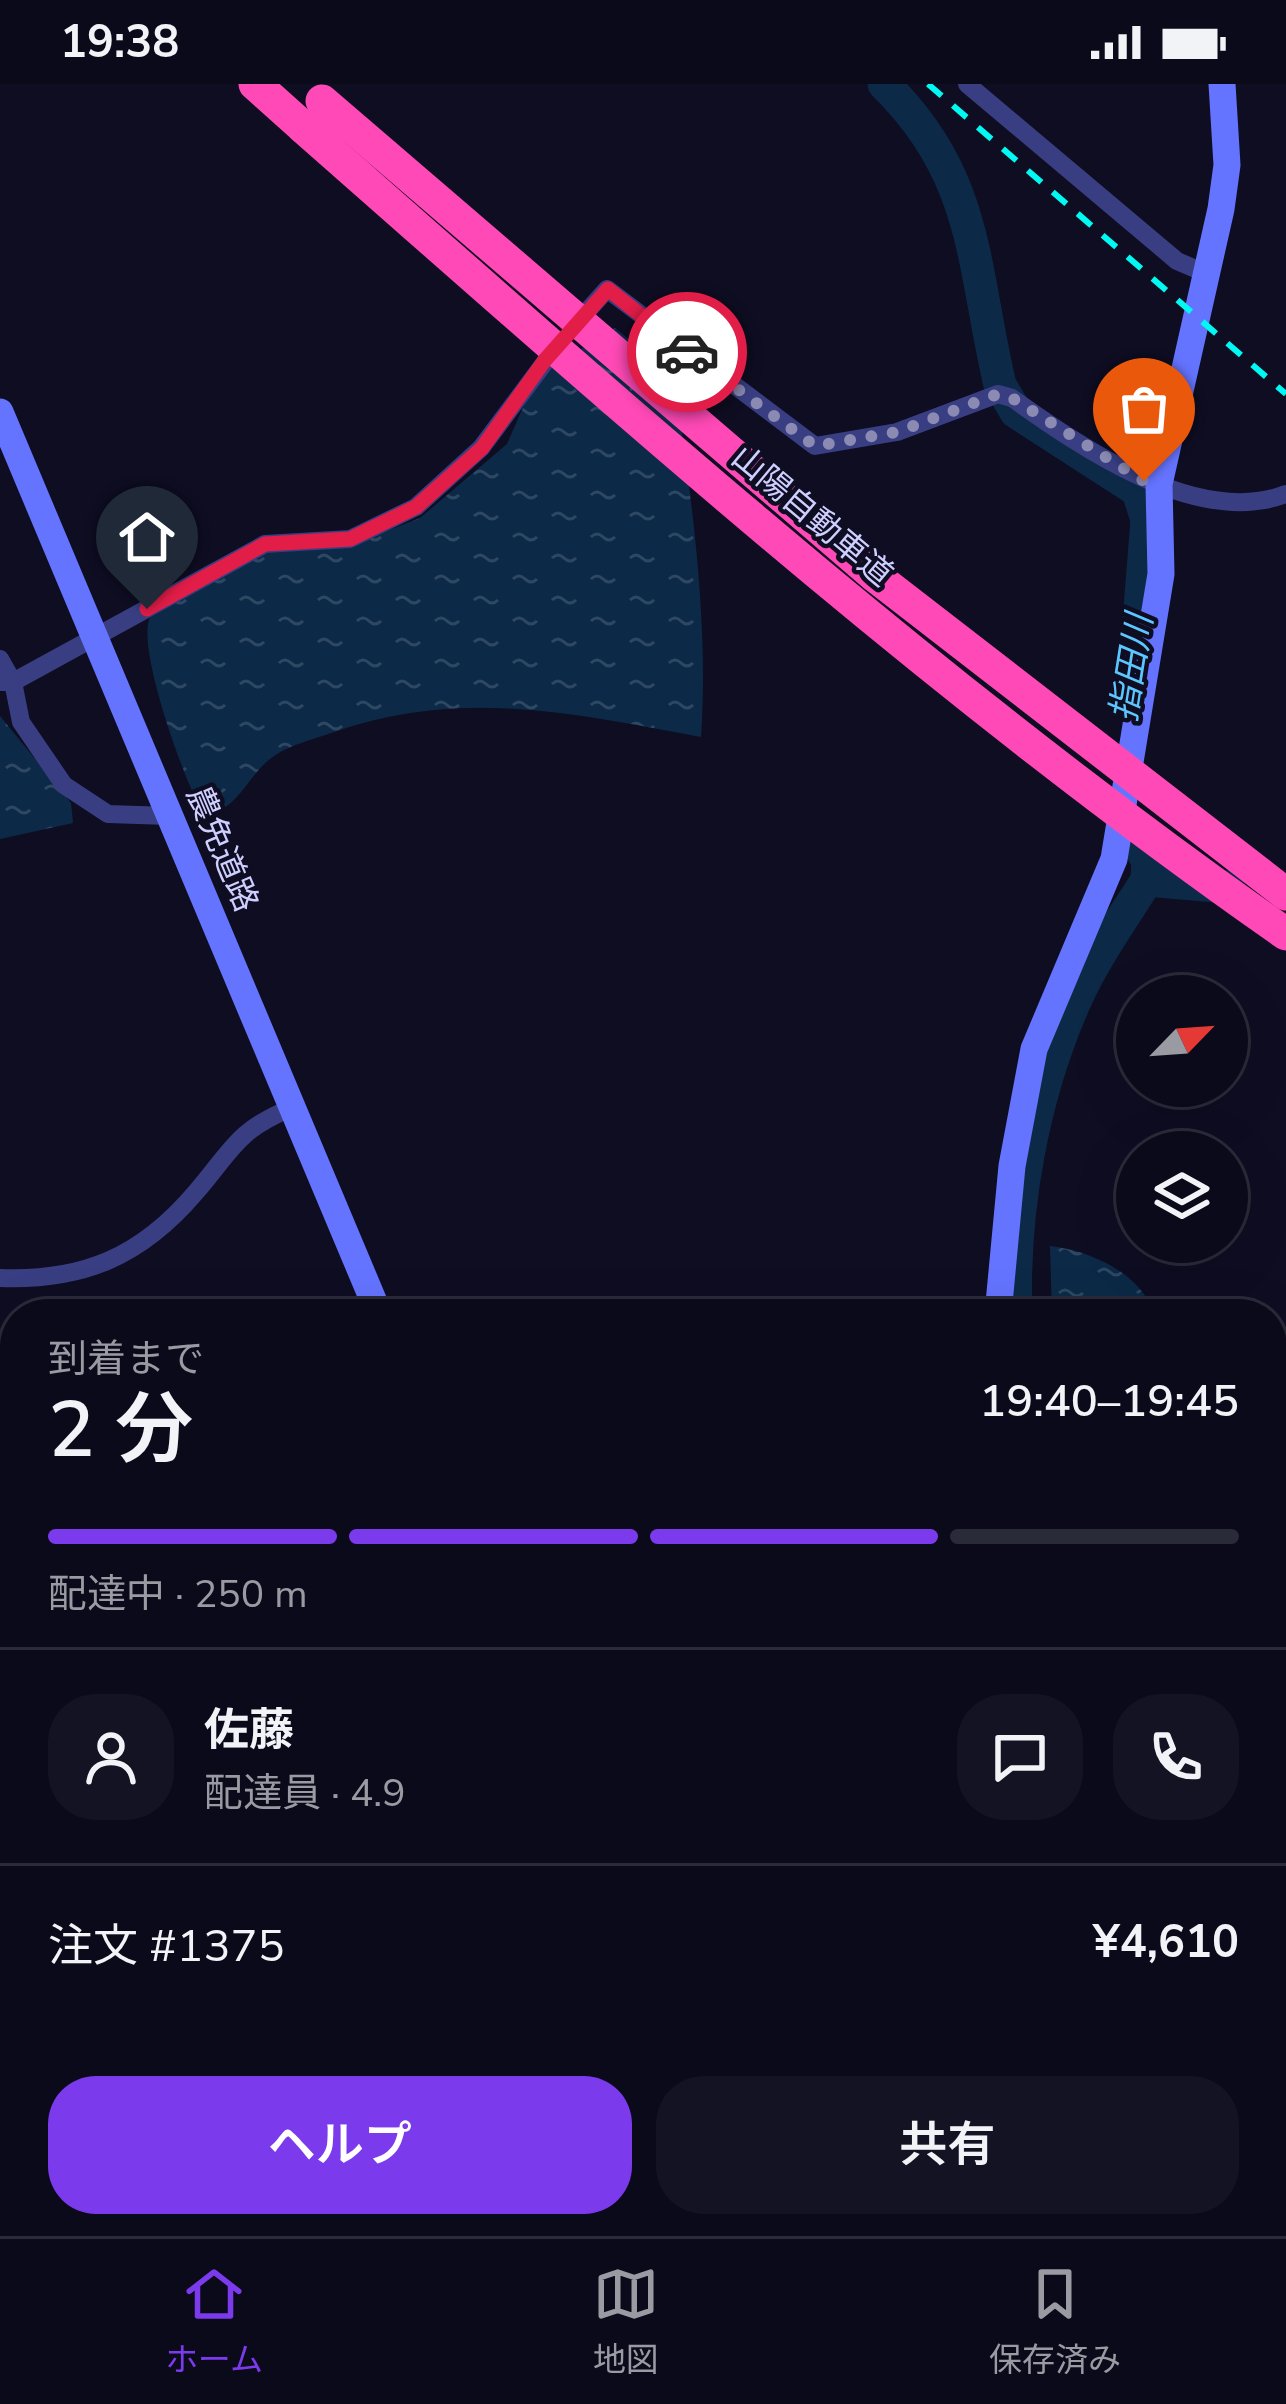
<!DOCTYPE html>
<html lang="ja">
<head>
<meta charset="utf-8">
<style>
	body { margin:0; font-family:"Nunito Sans","Noto Sans JP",sans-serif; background:#131323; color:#f1f3f6; height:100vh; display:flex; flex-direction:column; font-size:45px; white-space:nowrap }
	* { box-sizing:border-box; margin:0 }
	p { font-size:39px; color:#999aa2 }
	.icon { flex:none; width:66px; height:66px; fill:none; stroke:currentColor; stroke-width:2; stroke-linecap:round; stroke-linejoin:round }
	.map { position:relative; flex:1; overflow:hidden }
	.drawer { position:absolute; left:0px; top:1215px; width:1287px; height:939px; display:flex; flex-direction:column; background:#0a0a1a; border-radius:48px 48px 0 0; box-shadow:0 12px 48px #0002,0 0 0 3px #2a2b39 }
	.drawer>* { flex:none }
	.needle { width:78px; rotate:65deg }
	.fabs { position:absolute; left:1116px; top:891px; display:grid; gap:24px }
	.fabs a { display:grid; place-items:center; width:132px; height:132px; border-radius:50%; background:#0a0a1a; box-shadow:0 12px 48px #0002,0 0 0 3px #2a2b39; font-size:60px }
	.pin { position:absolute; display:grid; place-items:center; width:102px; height:102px; color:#fff; margin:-123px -51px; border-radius:50% 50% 50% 0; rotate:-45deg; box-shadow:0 0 12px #0007 }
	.pin .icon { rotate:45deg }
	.courier { position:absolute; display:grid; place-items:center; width:120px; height:120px; margin:-60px; border:9px solid #e11d48; border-radius:50%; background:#fff; color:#222; box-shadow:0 3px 15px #0007 }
	.summary em { font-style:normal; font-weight:600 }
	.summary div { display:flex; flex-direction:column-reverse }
	.summary { display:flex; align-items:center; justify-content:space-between; height:204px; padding:0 48px }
	h1 { font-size:78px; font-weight:600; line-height:90px }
	.bar { display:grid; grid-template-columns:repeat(4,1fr); gap:18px 12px; align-content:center; height:144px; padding:0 48px }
	.bar i { height:15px; border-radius:9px; background:#2a2b39 }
	.bar .selected { background:#7c3aed }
	.bar p { grid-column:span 4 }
	.line { display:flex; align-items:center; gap:30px; padding:0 48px; border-top:3px solid #2a2b39 }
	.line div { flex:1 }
	.round { display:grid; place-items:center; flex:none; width:126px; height:126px; border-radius:48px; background:#131323 }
	.cta { display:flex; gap:24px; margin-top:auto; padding:24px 48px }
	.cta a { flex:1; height:138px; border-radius:48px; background:#7c3aed; color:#fff; font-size:48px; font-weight:600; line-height:138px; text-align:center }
	.cta a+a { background:#131323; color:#f1f3f6 }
	.status { display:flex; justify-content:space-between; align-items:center; height:84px; padding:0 60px; background:#0a0a1a; direction:ltr }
	.status svg { height:33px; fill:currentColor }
	.tab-bar { display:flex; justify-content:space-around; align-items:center; height:168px; border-top:3px solid #2a2b39; background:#0a0a1a; font-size:33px; color:#999aa2 }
	.tab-bar a { display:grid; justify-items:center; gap:6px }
	.tab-bar .selected { color:#7c3aed }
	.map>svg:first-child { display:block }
	.forest { fill:url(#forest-firs) }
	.water { fill:url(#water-ripples) }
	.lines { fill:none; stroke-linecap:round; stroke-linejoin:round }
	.river { stroke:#0c2a47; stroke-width:33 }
	.street { stroke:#383e81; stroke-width:18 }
	.secondary { stroke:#6574ff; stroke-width:27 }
	.highway { stroke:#ff49b6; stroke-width:33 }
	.rail { stroke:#00f9f3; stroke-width:6; stroke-dasharray:18 15; stroke-linecap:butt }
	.highway-bridge { stroke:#ff49b6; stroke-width:33 }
	.done { stroke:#8b8ab2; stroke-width:12; stroke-dasharray:0 21.6 }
	.route { stroke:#e11d48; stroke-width:15 }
	.labels { text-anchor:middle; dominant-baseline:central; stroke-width:9; stroke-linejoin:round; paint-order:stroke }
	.street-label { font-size:33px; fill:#ceceff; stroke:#0e0d22 }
	.water-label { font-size:36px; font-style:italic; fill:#5cc7ff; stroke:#0e0d22 }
</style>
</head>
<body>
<div class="status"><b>19:38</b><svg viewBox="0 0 49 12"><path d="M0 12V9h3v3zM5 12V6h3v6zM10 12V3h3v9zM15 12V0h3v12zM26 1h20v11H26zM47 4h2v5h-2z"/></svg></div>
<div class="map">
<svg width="1286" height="2152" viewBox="0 0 1286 2152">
	<defs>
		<pattern id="forest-firs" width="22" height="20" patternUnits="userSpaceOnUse" patternTransform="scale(3)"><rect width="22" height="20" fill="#102c27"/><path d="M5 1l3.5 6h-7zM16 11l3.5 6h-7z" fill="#324947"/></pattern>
		<pattern id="water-ripples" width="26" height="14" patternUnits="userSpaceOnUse" patternTransform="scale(3)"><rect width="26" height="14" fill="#0c2a47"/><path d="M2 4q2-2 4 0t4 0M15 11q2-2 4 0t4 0" fill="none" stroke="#2e4863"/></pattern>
	</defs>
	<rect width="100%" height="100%" fill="#0e0d22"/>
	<!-- forest -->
	<g class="forest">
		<path d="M15 1258V1537L0 1543V1266Z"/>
		<path d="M0 1649 15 1659V1896L0 1900Z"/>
		<path d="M1091 2139H1225L1257 2152H1071Z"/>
	</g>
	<!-- water -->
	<g class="water">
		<path d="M615 244 674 293C691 411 709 534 701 653 574 629 461 604 334 648 315 655 291 660 274 672 254 685 244 711 223 725L197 717C182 689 134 556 151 532L268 468 371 453 420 434 507 360 525 319 550 284Z"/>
		<path d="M0 632 71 719 73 739 0 755Z"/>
		<path d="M1050 1162C1089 1166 1143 1190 1153 1230H1052Z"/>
		<path d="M1272 1531 1286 1533V1859L1272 1862Z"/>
	</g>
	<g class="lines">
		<!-- river -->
		<g class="river">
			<path d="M884 0C979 93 972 182 1000 301L1016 328 1138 407 1147 436 1137 561"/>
			<path d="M1147 796 1228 803"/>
			<path d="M1016 1230C1012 1125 1033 1011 1076 915 1095 873 1123 834 1147 796L1148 777 1118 728"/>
			<path d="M677 2152 685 2139"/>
		</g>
		<!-- street -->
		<g class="street">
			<path d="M967 0 1177 177 1205 189"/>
			<path d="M575 241 607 205 815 362 897 348 998 310 1012 314C1082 364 1198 444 1286 410"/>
			<path d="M0 575 13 598 21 638 64 701 108 730 169 732"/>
			<path d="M0 598H13L265 460 350 455 416 423 481 364 557 262"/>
			<path d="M0 1194C83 1197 141 1173 196 1108 233 1065 236 1047 291 1024"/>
		</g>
		<!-- secondary -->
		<g class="secondary">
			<path d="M0 328 379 1230"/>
			<path d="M998 1230 1012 1082 1034 965 1114 775 1161 490 1159 400 1221 125 1227 81 1222 0"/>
			<path d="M1272 1906H1286"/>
			<path d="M816 2139 826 2152"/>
			<path d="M852 2152 871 2139"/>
		</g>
		<!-- highway -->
		<path class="highway" d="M255 0 303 43"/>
		<!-- rail -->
		<path class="rail" d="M928 0 1286 310"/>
		<!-- highway-bridge -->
		<g class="highway-bridge">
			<path d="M322 17 875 492 1286 810"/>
			<path d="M303 43C621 323 938 607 1286 850"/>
		</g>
	</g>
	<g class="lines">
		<!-- done -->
		<path class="done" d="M687 268 815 362 897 348 998 310 1012 314 1144 397"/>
		<!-- route -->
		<path class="route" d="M147 525 265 460 350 455 416 423 482 364 545 276 608 205 687 268"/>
	</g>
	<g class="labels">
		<!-- street labels -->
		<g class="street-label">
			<text transform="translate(812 432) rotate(40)">山陽自動車道</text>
			<text transform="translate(222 765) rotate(67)">農免道路</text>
		</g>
		<!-- water labels -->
		<g class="water-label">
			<text transform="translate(1132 584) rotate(-81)">指田川</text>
		</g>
	</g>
</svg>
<div class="fabs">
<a><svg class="needle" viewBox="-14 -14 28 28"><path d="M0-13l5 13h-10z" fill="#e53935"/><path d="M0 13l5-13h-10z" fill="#999aa2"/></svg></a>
<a><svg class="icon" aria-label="layers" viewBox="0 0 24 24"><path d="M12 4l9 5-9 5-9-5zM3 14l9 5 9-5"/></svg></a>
</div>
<div class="pin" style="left:1144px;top:397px;background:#ea580c"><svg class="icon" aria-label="bag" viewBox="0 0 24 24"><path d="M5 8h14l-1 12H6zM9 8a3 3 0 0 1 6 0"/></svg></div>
<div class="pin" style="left:147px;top:525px;background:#1f2937"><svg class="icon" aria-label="home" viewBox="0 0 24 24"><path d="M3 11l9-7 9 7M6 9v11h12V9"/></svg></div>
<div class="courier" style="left:687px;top:268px"><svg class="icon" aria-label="car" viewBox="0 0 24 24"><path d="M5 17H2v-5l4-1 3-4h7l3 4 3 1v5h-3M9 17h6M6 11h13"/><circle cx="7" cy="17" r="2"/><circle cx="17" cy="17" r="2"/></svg></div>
<section class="drawer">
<div class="summary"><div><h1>2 分</h1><p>到着まで</p></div><em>19:40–19:45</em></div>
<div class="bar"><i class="selected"></i><i class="selected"></i><i class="selected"></i><i></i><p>配達中 · 250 m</p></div>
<div class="line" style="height:216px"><a class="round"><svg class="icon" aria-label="person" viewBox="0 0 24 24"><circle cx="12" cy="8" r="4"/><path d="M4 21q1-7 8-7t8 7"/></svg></a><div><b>佐藤</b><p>配達員 · 4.9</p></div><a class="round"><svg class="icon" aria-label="chat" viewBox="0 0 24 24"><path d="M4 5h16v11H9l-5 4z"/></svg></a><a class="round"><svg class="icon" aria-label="phone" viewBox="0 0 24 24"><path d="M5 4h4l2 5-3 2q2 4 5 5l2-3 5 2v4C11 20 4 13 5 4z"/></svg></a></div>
<div class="line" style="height:156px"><div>注文 #1375</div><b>¥4,610</b></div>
<div class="cta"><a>ヘルプ</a><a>共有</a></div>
</section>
</div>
<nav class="tab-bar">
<a class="selected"><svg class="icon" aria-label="home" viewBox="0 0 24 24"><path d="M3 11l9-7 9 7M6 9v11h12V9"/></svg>ホーム</a>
<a><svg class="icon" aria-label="map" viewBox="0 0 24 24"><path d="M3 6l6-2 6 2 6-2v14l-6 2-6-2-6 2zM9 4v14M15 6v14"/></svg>地図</a>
<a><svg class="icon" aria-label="saved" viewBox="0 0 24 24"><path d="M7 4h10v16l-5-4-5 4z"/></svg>保存済み</a>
</nav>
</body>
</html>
